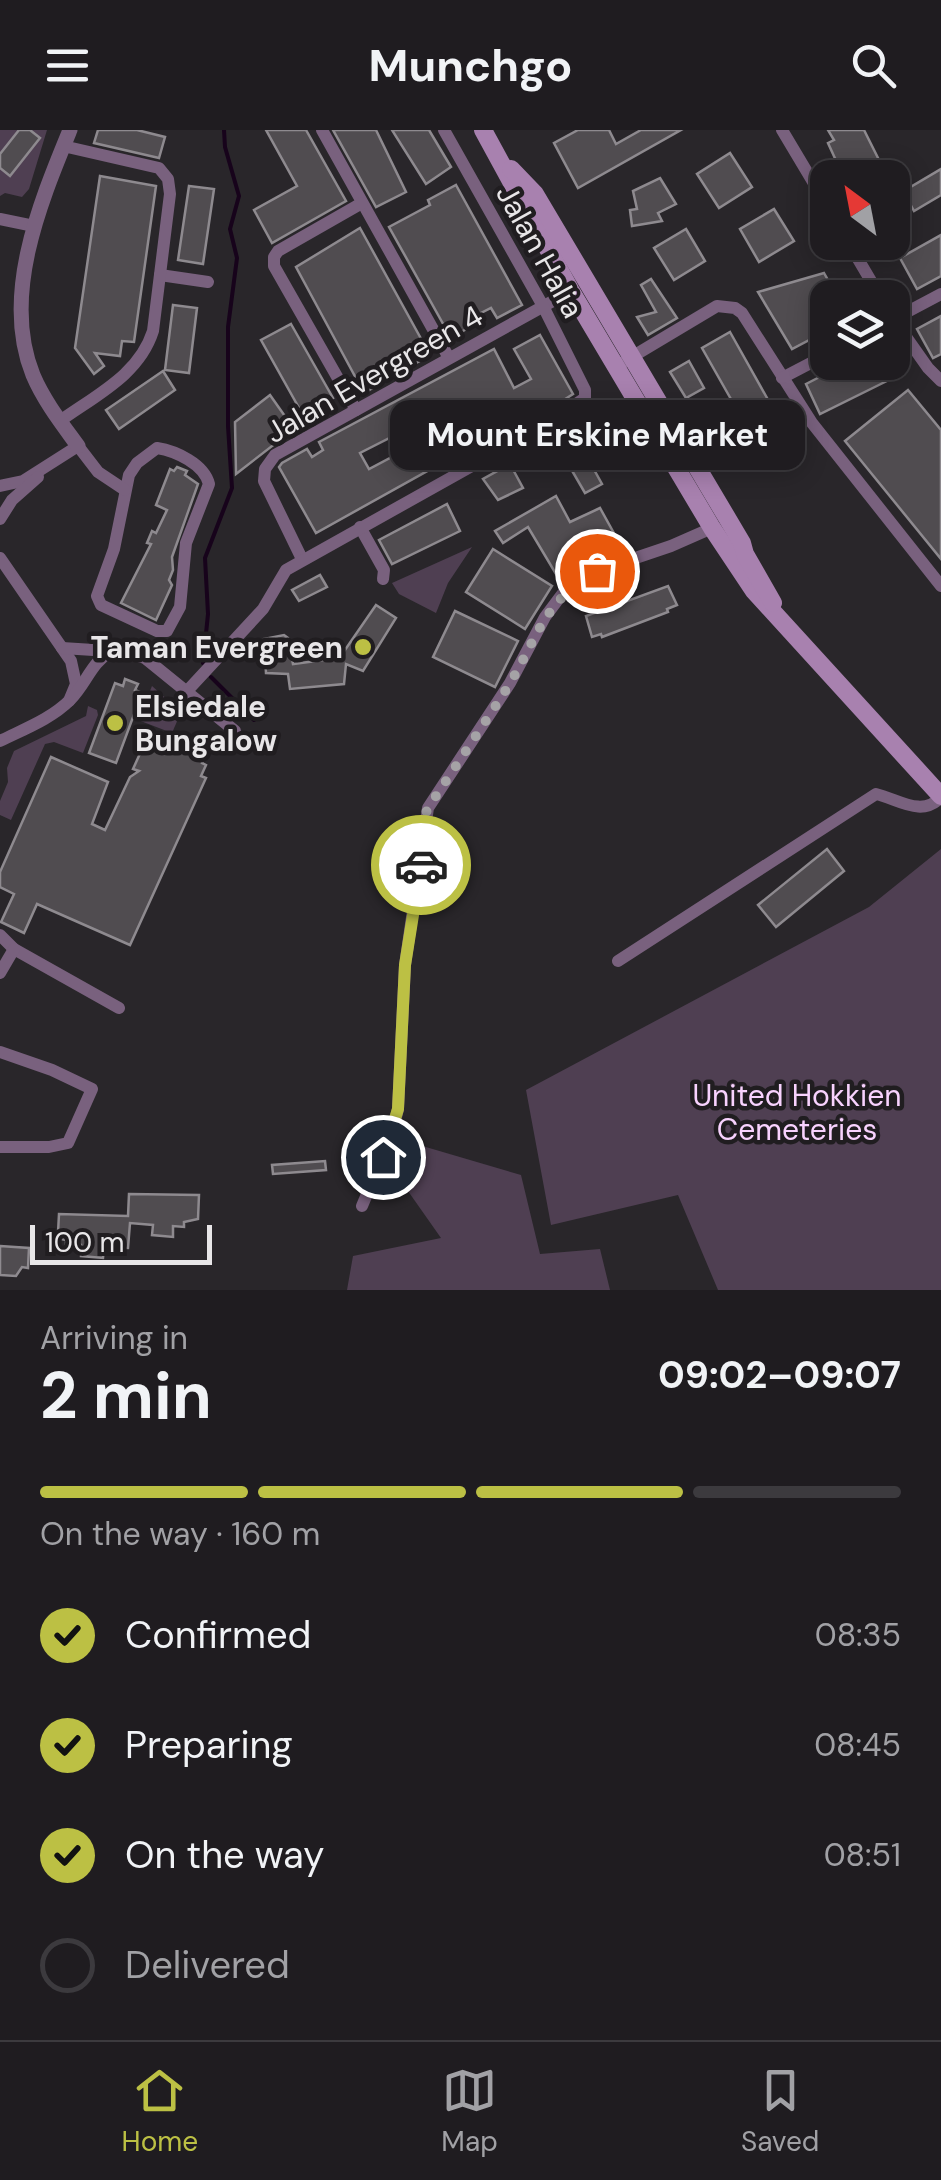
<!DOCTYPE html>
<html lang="en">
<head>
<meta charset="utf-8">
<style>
	body { margin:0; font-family:"DM Sans",sans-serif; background:#2c292d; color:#f1f3f6; height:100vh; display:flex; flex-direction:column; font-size:38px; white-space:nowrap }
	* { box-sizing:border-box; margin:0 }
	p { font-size:32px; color:#a1a1a5 }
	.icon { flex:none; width:55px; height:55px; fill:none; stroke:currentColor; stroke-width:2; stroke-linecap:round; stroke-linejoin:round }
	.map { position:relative; height:1160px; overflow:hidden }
	.side { display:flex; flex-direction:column; background:#1f1c20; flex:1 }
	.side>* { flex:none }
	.needle { width:65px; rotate:328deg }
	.fabs { position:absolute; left:810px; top:30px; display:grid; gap:20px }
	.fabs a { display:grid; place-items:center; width:100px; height:100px; border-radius:20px; background:#1f1c20; box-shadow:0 5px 25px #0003,0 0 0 2px #3c3a3e; font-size:50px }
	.scale { position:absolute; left:30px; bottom:25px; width:182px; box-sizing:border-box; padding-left:10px; border:5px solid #e8e6e8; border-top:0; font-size:28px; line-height:35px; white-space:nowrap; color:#e8e6e8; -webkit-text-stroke:8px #201d20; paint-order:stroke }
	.pin { position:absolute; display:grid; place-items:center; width:85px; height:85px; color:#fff; margin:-42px; border:5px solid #fff; border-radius:50%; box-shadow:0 2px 10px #0007 }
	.courier { position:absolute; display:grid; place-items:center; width:100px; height:100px; margin:-50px; border:8px solid #bcc044; border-radius:50%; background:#fff; color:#222; box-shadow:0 2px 12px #0007 }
	.bubble { position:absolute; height:70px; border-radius:20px; background:#1f1c20; box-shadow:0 5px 25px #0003,0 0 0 2px #3c3a3e; font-size:32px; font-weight:700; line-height:70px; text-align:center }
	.overview em { font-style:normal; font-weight:700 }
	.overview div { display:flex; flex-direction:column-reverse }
	.overview { display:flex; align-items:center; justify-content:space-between; height:170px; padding:0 40px }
	h1 { font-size:65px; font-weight:700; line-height:75px }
	.bar { display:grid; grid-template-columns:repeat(4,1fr); gap:15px 10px; align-content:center; height:120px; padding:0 40px }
	.bar i { height:12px; border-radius:8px; background:#3c3a3e }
	.bar .current { background:#bcc044 }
	.bar p { grid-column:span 4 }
	ol { padding:0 40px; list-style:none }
	li { display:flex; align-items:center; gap:30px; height:110px }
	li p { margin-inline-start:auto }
	li .icon { padding:10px; border-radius:50%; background:#bcc044; color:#111; stroke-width:4 }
	li:last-child { color:#a1a1a5 }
	li i { width:55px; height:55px; border:5px solid #3c3a3e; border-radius:50% }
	header { display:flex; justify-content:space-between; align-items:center; height:130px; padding:0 40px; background:#1f1c20; font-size:45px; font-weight:700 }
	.menu { display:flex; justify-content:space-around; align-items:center; height:140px; border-top:2px solid #3c3a3e; background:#1f1c20; font-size:28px; color:#a1a1a5 }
	.menu a { display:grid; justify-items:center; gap:5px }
	.menu .current { color:#bcc044 }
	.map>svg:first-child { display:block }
	.green { fill:#4f3f52 }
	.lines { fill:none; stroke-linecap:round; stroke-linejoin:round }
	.stream { stroke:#17031b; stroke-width:4 }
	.building { fill:#504c50; stroke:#8e8a8f; stroke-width:2.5; fill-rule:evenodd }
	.minor { stroke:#79617e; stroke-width:12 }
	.tertiary { stroke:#79617e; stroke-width:15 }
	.secondary { stroke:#a881af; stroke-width:18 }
	.done { stroke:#a5a3a6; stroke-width:10; stroke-dasharray:0 18 }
	.route { stroke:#bcc044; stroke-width:12 }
	.poi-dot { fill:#bcc044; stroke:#201d20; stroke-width:4 }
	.labels { text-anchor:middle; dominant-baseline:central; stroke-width:9; stroke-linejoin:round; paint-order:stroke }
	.street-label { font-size:30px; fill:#e8e6e8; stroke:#201d20 }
	.poi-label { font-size:30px; font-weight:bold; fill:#e8e6e8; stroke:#201d20; text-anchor:end }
	.park-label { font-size:30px; fill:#f8d2fe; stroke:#201d20 }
</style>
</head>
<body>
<header><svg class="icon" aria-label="menu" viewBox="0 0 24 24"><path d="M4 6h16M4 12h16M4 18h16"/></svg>Munchgo<svg class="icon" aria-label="search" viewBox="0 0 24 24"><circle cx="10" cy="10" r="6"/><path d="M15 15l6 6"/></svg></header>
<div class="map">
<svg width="941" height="1160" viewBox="0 0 941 1160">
	<rect width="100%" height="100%" fill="#29262a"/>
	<!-- green -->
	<g class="green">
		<path d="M0 0H47L29 59 22 67 5 63 0 66Z"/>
		<path d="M472 417 448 453 436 483 399 464 392 453Z"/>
		<path d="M152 556 181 582 172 603 138 590Z"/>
		<path d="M88 576 97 580 98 585 83 623 54 612 45 614 11 690 0 685V671L8 652 7 638 14 621 86 586Z"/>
		<path d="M941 719V1160H718L678 1065 551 1095 526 960 869 777Z"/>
		<path d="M419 1015 521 1045 540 1124 600 1119 610 1160H347L353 1126 441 1108 396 1044Z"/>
	</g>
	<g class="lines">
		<!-- stream -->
		<g class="stream">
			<path d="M203 533 208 484 205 428 232 358 228 296V197L237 128 230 99 239 66 225 17 224 0"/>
			<path d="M211 547 254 590"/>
		</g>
	</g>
	<!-- building -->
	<g class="building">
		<path d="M19 0H30L40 8 10 46 0 38V24Z"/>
		<path d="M98 0H137L165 7 159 28 94 13Z"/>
		<path d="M266 0H306L346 71 272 113 254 80 297 56Z"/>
		<path d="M333 0H376L406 62 376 77Z"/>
		<path d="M392 0H429L451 37 426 54Z"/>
		<path d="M578 0H609L616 14 641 0H681L578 58 554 13Z"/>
		<path d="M828 0H864L888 48H844L828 13 834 10Z"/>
		<path d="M730 23 752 57 719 78 697 44Z"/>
		<path d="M941 39V65L914 81 909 72 892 80V68Z"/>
		<path d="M100 46 156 56 134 212 122 211 120 226 95 223 104 236 94 244 75 218Z"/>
		<path d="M660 48 676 74 658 83 662 91 632 96 630 80 637 79 633 61Z"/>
		<path d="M456 55 522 175 497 188 491 178 477 185 480 191 451 208 389 97 430 75 428 70Z"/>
		<path d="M189 56 214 59 203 134 178 130Z"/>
		<path d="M774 79 794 111 759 132 740 99Z"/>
		<path d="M360 98 430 225 364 263 296 137Z"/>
		<path d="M686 99 705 131 674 150 654 118Z"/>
		<path d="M941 105V146L917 159 900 128Z"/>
		<path d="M824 143 836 164 855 154 862 168H828V200L792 219 758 162Z"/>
		<path d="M651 149 677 188 648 205 637 187 656 182 641 155Z"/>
		<path d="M173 175 197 178 189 243 165 240Z"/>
		<path d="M941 186V224L933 228 917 199Z"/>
		<path d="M291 194 333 268 303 285 261 210Z"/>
		<path d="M730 202 785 300 725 332 707 301 724 291 734 309 749 301 702 218Z"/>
		<path d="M540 205 573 264 548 280 546 275 316 403 279 337 282 333 307 319 312 327 323 320 319 312 494 219 514 258 531 249 514 219ZM429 288 437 303 369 339 360 323Z"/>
		<path d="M689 231 704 258 686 268 670 242Z"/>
		<path d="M849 232H896L901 244 820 284 806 254Z"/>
		<path d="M163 241 175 260 119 299 106 280Z"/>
		<path d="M908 260 941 300V429L845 311Z"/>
		<path d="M270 265 294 299 236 344 235 292Z"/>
		<path d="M582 289 591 290 601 307 582 318 602 354 585 363 563 325 555 330 548 317 573 303 570 296Z"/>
		<path d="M510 334 523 358 498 370 483 349Z"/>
		<path d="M177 337 187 341 185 345 198 354 172 427 173 440 169 450 172 455 156 490 121 473 151 414 147 413 152 401 156 403 167 380 156 375 170 339 174 341Z"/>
		<path d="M556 366 570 392 600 378 621 416 559 449 528 397 503 413 495 401Z"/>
		<path d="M447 374 460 401 392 434 379 410Z"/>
		<path d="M493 419 552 456 525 499 466 462Z"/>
		<path d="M320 445 327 457 299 471 292 460Z"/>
		<path d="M668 456 677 475 667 479 668 482 602 507 601 504 592 507 586 486Z"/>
		<path d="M376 475 396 488 363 541 346 534 344 554 290 559 288 544 266 543 264 509 284 505 288 508 293 534 331 529 328 522 340 514 345 520Z"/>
		<path d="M455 481 518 511 495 557 433 527Z"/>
		<path d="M125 549 138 554 135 560 142 563 116 633 89 623 115 553 123 556Z"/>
		<path d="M148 606 203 630 202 633 206 635 201 646 206 648 130 815 37 774 24 803 1 792 14 764 0 757V742L51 627 108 652 92 694 105 700 130 647 139 641 133 639Z"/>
		<path d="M827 719 844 741 776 797 758 775Z"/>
		<path d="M325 1031 326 1040 273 1044 272 1035Z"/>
		<path d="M129 1064 199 1065 198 1089 184 1092V1097L173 1096V1107L152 1105 153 1095 130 1093 128 1118 104 1117 103 1128 81 1126V1115L66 1114V1110L61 1109 62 1103H58L59 1084 128 1086Z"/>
		<path d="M0 1116 29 1118 28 1138 22 1137 16 1146 0 1145Z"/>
	</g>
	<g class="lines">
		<!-- minor -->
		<g class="minor">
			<path d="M322 0 449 228"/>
			<path d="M782 0 828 77"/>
			<path d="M0 89 34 96"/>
			<path d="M848 112 881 168"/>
			<path d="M160 145 208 152"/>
			<path d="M892 187 928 238 941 251"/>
			<path d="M892 190 941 164"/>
			<path d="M625 231 717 176 735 178 742 183 812 293 941 456"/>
			<path d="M782 248 828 224"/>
			<path d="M356 280 274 136V127L278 121 362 73"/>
			<path d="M60 291C96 265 139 245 153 201L170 64 168 49 159 38 63 16"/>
			<path d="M157 318C176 321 204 334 209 354L186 413 180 477 167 501H157L101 475 97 466 114 419 129 345 137 333Z"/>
			<path d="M0 356 23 351 78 316 98 342 125 360"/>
			<path d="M0 389 12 370 38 347"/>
			<path d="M360 397 384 440 383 449"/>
			<path d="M0 428 71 531 76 554 69 571"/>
			<path d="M302 429 264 351 265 339 275 325 571 161"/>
			<path d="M62 518 125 522 145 528 235 601"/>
			<path d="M188 560 263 479 286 440 545 295 585 268V260L543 176 444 0"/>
			<path d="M0 611C24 599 51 589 70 570 86 554 91 533 111 521"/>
			<path d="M0 805 14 819 119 878"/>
			<path d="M618 831 876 664C898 669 922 688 941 667"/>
			<path d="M0 843 14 819"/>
			<path d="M0 922 52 940 92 959 68 1013 49 1017H0"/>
			<path d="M362 1076 391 1007 398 979 405 835 428 678 510 553 545 487 563 463 597 441 671 416 712 398"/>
		</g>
		<!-- tertiary -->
		<path class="tertiary" d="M70 0C40 73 1 166 33 245 44 271 62 294 78 316"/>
		<!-- secondary -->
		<g class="secondary">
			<path d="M483 0 571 161 712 398 754 461 941 666"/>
			<path d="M511 39 535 64 742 413 745 424 773 473"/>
		</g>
	</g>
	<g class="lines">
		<!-- done -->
		<path class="done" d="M421 735 425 685 428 678C455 637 483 596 509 555 539 505 543 472 597 441"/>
		<!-- route -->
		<path class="route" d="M383 1027 398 979 405 835 421 735"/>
	</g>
	<!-- markers -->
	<g class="poi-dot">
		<circle cx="363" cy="517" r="10"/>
		<circle cx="115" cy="593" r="10"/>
	</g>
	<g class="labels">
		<!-- street labels -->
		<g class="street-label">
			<text transform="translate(540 121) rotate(61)">Jalan Halia</text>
			<text transform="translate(374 244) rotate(-30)">Jalan Evergreen 4</text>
		</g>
		<!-- poi labels -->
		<g class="poi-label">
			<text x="343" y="517">Taman Evergreen</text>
			<text x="135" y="576" text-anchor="start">Elsiedale<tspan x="135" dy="34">Bungalow</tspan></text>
		</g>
		<!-- park labels -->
		<g class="park-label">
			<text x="797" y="965">United Hokkien<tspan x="797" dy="34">Cemeteries</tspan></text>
		</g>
	</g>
</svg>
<div class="fabs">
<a><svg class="needle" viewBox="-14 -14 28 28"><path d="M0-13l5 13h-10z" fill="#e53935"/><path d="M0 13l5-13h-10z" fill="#a1a1a5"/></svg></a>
<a><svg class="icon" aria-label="layers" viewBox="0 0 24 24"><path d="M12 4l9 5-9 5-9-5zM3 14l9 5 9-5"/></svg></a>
</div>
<div class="scale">100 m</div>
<div class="pin" style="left:597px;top:441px;background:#ea580c"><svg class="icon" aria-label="bag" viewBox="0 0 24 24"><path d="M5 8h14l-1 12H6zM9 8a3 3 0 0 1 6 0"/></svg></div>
<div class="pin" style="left:383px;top:1027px;background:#1f2937"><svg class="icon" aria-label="home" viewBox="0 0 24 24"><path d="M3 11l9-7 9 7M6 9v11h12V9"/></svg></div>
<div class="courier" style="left:421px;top:735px"><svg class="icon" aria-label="car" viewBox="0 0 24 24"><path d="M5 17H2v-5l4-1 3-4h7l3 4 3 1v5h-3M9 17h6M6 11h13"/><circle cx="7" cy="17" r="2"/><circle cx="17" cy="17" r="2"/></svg></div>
<div class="bubble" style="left:390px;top:270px;width:415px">Mount Erskine Market</div>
</div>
<section class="side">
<div class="overview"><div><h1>2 min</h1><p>Arriving in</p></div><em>09:02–09:07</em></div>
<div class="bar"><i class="current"></i><i class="current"></i><i class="current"></i><i></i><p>On the way · 160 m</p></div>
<ol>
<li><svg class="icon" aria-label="check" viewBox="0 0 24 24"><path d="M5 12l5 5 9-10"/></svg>Confirmed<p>08:35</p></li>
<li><svg class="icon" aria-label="check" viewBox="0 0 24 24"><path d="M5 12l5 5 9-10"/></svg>Preparing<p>08:45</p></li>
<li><svg class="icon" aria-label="check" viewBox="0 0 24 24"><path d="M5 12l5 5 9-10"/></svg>On the way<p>08:51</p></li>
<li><i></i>Delivered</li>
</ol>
</section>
<nav class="menu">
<a class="current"><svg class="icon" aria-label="home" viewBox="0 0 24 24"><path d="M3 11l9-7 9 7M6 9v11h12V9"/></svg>Home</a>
<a><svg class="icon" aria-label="map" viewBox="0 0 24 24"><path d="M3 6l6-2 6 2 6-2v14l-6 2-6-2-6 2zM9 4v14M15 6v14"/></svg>Map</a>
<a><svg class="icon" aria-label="saved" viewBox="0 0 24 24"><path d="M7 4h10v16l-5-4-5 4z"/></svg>Saved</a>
</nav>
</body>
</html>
